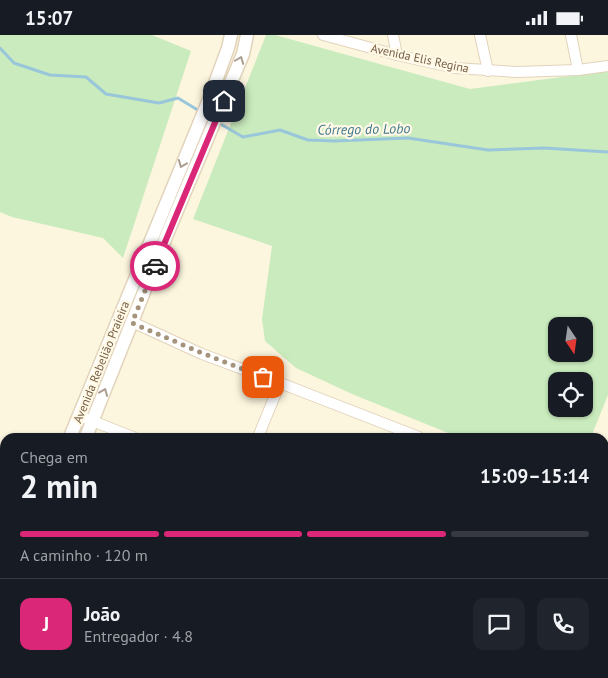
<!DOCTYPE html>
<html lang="pt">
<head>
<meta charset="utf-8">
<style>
	body { margin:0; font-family:"PT Sans",sans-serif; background:#20242c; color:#f1f3f6; height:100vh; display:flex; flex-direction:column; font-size:19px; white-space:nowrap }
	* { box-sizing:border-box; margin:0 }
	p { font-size:16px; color:#9ea1a6 }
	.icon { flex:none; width:28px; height:28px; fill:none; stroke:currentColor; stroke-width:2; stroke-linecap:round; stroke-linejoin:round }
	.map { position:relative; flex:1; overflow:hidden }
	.panel { position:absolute; left:0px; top:398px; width:609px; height:246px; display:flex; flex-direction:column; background:#171b24; border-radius:15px 15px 0 0; box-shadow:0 1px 4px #0004 }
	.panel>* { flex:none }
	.needle { width:32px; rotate:167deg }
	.tools { position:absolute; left:548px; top:282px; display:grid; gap:10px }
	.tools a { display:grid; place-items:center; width:45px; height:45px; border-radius:10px; background:#171b24; box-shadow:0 1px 4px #0004; font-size:25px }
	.pin { position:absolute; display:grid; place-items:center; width:42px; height:42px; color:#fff; margin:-21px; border-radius:10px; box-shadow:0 2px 8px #0006 }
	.courier { position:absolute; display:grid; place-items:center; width:50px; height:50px; margin:-25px; border:4px solid #db2777; border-radius:50%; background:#fff; color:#222; box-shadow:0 1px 6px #0007 }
	.overview em { font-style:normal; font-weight:800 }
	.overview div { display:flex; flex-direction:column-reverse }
	.overview { display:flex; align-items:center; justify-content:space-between; height:85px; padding:0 20px }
	h1 { font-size:32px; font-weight:800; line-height:38px }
	.bar { display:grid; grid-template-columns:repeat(4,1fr); gap:8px 5px; align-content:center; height:60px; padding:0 20px }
	.bar i { height:6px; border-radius:4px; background:#363941 }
	.bar .on { background:#db2777 }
	.bar p { grid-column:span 4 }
	.line { display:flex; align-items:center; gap:12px; padding:0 20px; border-top:1px solid #363941 }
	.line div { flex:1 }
	.round { display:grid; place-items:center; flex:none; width:52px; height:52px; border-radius:10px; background:#20242c }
	.status { display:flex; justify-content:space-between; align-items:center; height:35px; padding:0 25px; background:#171b24; direction:ltr }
	.status svg { height:14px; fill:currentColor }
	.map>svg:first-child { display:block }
	.green { fill:#c9ebbd; fill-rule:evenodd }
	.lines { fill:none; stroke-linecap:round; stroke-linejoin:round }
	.stream { stroke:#99c6da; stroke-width:3 }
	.minor-casing { stroke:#e2d3bb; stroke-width:12 }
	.tertiary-casing { stroke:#e2d3bb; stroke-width:15 }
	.primary-casing { stroke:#fff; stroke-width:19 }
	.minor { stroke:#fff; stroke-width:10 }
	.tertiary { stroke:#fff; stroke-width:12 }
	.primary { stroke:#ffe794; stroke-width:16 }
	.oneway { stroke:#ac9e90 }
	.done { stroke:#a5937c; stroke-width:5; stroke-dasharray:0 9 }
	.route { stroke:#db2777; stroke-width:6 }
	.labels { text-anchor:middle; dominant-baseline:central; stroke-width:4.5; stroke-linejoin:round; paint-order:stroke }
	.street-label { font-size:12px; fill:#755e46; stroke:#fff9e6 }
	.water-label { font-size:14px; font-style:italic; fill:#417891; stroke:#fff9e6 }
</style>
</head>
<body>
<div class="status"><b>15:07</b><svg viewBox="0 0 49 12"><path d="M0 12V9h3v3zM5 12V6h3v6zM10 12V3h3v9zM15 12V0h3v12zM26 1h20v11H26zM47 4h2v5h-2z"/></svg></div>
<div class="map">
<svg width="608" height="643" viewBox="0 0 608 643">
	<rect width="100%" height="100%" fill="#fdf6df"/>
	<!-- green -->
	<g class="green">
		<path d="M0 0H152L191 16 123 223 103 203 12 182 0 177Z"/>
		<path d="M266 0H275L470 54 608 36V360L591 402H458L352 359 296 333 265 306 262 284 272 211 193 184ZM556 291H584V319H556ZM556 346H584V374H556Z"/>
	</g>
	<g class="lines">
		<!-- stream -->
		<g class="stream">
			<path d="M0 13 14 28 50 40 86 42 106 59 159 68 178 63 201 77"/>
			<path d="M217 87 243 102 280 95 308 105 334 106 408 103 488 115 544 113 608 117"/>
		</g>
		<defs>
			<g id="minor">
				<path d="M323 0 397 20 455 33 516 37 578 35 608 31"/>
				<path d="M393 0 397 20"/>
				<path d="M480 0 488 36"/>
				<path d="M571 0 578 35"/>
				<path d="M132 287 202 319 280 348 258 402"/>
				<path d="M280 348 419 402"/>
				<path d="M85 383 133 402"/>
				<path d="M604 478 608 453"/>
				<path d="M604 512 608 513"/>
				<path d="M0 584 5 571"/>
				<path d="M604 609 608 610"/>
				<path d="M0 625 5 627"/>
				<path d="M34 639 45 643"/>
				<path d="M160 643 162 639"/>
				<path d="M523 643 524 639"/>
				<path d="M585 643 586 639"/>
			</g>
			<g id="tertiary">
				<path d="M70 402 208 67 228 13 231 0"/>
				<path d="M86 402 168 197 243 19 247 0"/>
			</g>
			<g id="primary">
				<path d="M0 471 5 472"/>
				<path d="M0 513 5 515"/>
				<path d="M345 639 355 643"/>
				<path d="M389 639 400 643"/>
			</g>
		</defs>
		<!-- minor casing -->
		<use href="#minor" class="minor-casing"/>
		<!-- tertiary casing -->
		<use href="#tertiary" class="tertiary-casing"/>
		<!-- primary casing -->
		<use href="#primary" class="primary-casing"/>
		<!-- minor -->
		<use href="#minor" class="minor"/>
		<!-- tertiary -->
		<use href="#tertiary" class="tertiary"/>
		<!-- primary -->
		<use href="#primary" class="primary"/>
	</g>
	<!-- one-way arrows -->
	<defs><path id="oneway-chevron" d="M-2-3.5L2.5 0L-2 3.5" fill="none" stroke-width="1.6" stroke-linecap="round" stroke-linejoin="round" transform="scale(1.25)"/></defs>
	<g class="oneway">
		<use href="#oneway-chevron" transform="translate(240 25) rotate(-69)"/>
		<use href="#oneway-chevron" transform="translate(182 129) rotate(112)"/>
		<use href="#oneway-chevron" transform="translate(104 357) rotate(-68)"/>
	</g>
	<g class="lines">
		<!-- done -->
		<path class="done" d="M155 231 132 288 202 318 263 342"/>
		<!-- route -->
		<path class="route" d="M155 231 224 66"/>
	</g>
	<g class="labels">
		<!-- street labels -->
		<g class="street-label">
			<text transform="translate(420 23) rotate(12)">Avenida Elis Regina</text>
			<text transform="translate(101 327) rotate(-68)">Avenida Rebelião Praieira</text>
		</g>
		<!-- water labels -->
		<g class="water-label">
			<text transform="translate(364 94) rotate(-1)">Córrego do Lobo</text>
		</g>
	</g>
</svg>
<div class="tools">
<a><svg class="needle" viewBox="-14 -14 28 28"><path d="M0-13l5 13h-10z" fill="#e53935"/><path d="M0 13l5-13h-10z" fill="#9ea1a6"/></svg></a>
<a><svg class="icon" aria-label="locate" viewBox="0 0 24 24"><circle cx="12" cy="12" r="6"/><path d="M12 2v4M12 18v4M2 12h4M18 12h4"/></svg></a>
</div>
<div class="pin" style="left:263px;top:342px;background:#ea580c"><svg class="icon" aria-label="bag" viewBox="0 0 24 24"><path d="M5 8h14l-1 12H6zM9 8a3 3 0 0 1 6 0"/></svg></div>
<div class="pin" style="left:224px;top:66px;background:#1f2937"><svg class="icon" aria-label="home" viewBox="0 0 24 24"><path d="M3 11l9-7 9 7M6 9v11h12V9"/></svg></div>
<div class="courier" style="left:155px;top:231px"><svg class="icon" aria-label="car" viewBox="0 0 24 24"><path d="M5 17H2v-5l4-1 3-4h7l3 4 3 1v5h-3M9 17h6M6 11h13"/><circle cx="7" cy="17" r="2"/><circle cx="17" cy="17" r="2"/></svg></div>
<section class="panel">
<div class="overview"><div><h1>2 min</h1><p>Chega em</p></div><em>15:09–15:14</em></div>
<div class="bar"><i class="on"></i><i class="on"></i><i class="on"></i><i></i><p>A caminho · 120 m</p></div>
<div class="line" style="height:90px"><b class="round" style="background:#db2777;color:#fff">J</b><div><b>João</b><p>Entregador · 4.8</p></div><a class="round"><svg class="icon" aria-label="chat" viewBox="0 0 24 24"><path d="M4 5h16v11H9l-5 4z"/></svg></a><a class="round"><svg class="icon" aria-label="phone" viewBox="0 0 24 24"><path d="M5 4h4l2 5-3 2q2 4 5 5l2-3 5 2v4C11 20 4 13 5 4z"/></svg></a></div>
</section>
</div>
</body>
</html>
